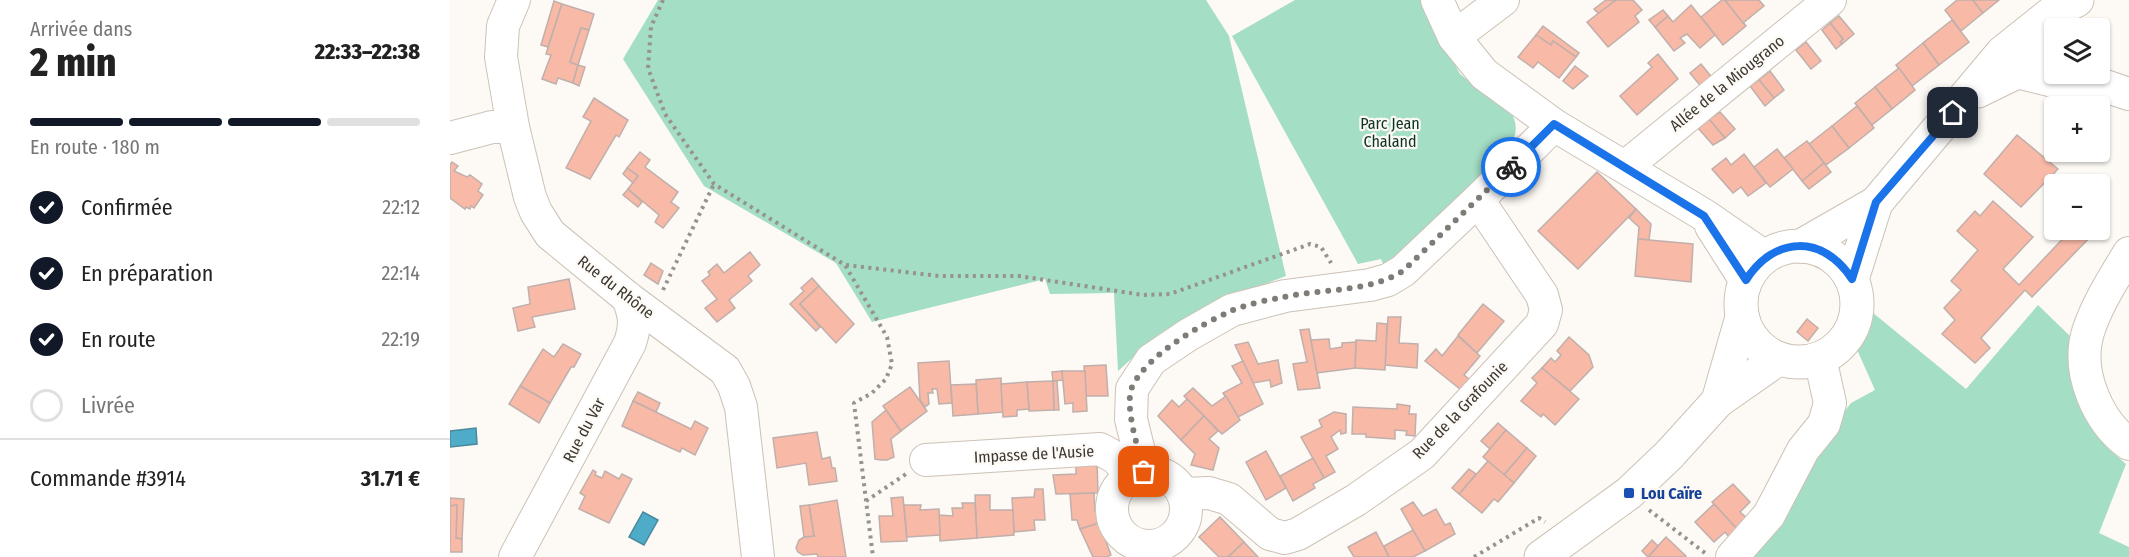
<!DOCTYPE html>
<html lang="fr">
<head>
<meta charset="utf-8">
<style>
	body { margin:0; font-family:"Fira Sans Condensed",sans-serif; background:#f6f6f6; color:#222; height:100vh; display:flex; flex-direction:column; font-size:22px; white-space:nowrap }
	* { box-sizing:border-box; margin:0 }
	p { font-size:20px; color:#767676 }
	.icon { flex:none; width:33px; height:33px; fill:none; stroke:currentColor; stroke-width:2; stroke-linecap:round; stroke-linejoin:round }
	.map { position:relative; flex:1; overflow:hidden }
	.side { display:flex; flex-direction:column; background:#fff; width:450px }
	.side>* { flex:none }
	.tools { position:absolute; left:1594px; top:18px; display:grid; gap:12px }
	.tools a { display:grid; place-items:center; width:66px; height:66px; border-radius:6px; background:#fff; box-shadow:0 2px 4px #0004; font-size:30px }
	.pin { position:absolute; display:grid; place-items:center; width:51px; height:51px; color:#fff; margin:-26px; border-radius:12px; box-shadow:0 3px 9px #0006 }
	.courier { position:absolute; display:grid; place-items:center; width:60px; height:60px; margin:-30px; border:4px solid #1a73e8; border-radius:50%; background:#fff; color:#222; box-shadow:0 2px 8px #0007 }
	.summary em { font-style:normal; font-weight:800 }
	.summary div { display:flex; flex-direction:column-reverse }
	.summary { display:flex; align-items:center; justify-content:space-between; height:102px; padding:0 30px }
	h1 { font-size:39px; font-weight:800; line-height:45px }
	.bar { display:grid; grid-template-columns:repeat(4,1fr); gap:9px 6px; align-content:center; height:72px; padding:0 30px }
	.bar i { height:8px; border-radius:4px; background:#e0e0e0 }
	.bar .active { background:#111827 }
	.bar p { grid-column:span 4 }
	.line { display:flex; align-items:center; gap:15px; padding:0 30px; border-top:2px solid #e0e0e0 }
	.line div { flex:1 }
	ol { padding:0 30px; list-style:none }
	li { display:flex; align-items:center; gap:18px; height:66px }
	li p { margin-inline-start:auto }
	li .icon { padding:6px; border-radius:50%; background:#111827; color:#fff; stroke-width:4 }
	li:last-child { color:#767676 }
	li i { width:33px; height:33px; border:3px solid #e0e0e0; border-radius:50% }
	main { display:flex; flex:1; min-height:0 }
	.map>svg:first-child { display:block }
	.green { fill:#a4dec4 }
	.water { fill:#4eacc9; stroke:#48899c; stroke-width:1.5 }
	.building { fill:#f8b9a7; stroke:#c0afab; stroke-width:1.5 }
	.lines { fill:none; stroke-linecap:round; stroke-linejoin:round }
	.minor-casing { stroke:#ccc2b6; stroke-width:34 }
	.major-casing { stroke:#ccc2b6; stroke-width:35 }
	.path { stroke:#96928d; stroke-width:4; stroke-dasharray:3 4.5; stroke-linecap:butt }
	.minor { stroke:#fff; stroke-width:32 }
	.major { stroke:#fff; stroke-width:33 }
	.done { stroke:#7f7b76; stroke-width:6; stroke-dasharray:0 10.8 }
	.route { stroke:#1a73e8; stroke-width:8 }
	.transit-dot { fill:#1a4fb4; stroke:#fdf9f4; stroke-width:2 }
	.labels { text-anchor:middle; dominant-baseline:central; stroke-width:4.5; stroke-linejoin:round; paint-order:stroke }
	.street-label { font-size:16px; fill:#3b3732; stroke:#fdf9f4 }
	.park-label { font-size:16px; fill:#0e3426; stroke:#fdf9f4 }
	.transit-label { font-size:16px; font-weight:bold; fill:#164399; stroke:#fdf9f4; text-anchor:start }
</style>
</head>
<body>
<main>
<section class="side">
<div class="summary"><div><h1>2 min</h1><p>Arrivée dans</p></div><em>22:33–22:38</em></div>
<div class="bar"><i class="active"></i><i class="active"></i><i class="active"></i><i></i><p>En route · 180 m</p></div>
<ol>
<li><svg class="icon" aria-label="check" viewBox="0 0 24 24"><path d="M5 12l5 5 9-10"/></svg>Confirmée<p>22:12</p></li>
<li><svg class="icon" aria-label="check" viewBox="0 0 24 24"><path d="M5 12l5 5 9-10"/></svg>En préparation<p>22:14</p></li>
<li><svg class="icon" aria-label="check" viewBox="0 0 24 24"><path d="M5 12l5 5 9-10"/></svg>En route<p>22:19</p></li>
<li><i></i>Livrée</li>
</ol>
<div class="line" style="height:78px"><div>Commande #3914</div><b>31.71 €</b></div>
</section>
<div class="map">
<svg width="1679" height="557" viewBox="0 0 1679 557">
	<rect width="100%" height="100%" fill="#fdf9f4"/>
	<!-- green -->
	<g class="green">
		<path d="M208 0H756L779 36 836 276 754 307 709 334 668 371 664 293 600 294 595 279 422 322 386 263 254 186 173 59Z"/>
		<path d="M845 0H971L1010 74 1063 116C1067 126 1067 134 1061 143L958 249 933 264 931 259 908 264 782 36Z"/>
		<path d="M1588 305 1620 336C1621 351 1620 368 1622 383 1628 416 1651 443 1676 464L1649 533 1679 547V557H1298L1360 456 1401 403 1425 390 1405 345 1417 308 1516 389Z"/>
	</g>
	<!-- water -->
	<g class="water">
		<path d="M26 428 27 444 0 447V431Z"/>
		<path d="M193 512 208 520 194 545 179 537Z"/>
	</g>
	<!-- building -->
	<g class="building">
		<path d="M1156 0H1166L1149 14 1144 9Z"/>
		<path d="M1166 0H1183L1192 10 1185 16 1189 22 1158 47 1137 22Z"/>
		<path d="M1272 0H1275L1296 26 1273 45 1251 17Z"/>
		<path d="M1275 0H1309L1314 6 1293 23Z"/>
		<path d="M1507 0H1523L1533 13 1511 31 1495 10Z"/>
		<path d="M1523 0H1549L1533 13Z"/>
		<path d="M104 1 112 4 98 47 91 45Z"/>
		<path d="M112 4 144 14 139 30 131 28 120 62 128 65 123 83 108 78 106 84 92 79 101 55 96 54Z"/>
		<path d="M1241 5 1265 35 1250 48 1237 34 1230 38 1235 43 1224 51 1205 27 1218 16 1223 22Z"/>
		<path d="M1213 10 1218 16 1205 27 1199 20Z"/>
		<path d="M1389 16 1404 34 1392 44 1390 42 1393 39 1380 23Z"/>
		<path d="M1502 20 1519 42 1489 65 1473 43Z"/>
		<path d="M1380 23 1393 39 1390 42 1392 44 1386 49 1372 30Z"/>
		<path d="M1093 26 1129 53 1126 57 1103 41 1101 45 1086 35Z"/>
		<path d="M131 28 139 30 128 65 120 62Z"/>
		<path d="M1086 35 1101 45 1103 41 1126 57 1109 78 1088 62 1083 68 1068 57Z"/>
		<path d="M1356 42 1371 61 1361 69 1346 50Z"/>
		<path d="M1473 43 1489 65 1462 86 1446 65Z"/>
		<path d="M1208 54 1228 79 1187 115 1170 96 1202 67 1198 63Z"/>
		<path d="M1251 64 1264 80 1253 89 1240 73Z"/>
		<path d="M128 65 135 67 129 86 123 83Z"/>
		<path d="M1125 66 1138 76 1123 89 1113 81Z"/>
		<path d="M1449 68 1465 90 1442 109 1425 87Z"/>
		<path d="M1320 71 1334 90 1324 98 1309 80Z"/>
		<path d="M1309 80 1324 98 1315 106 1300 86Z"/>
		<path d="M1425 87 1442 109 1422 125 1405 103Z"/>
		<path d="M144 98 178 120 169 137 166 135 140 179 116 168 141 121 133 117Z"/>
		<path d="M1407 106 1424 128 1399 148 1382 126Z"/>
		<path d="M1270 112 1285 129 1275 138 1259 119Z"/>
		<path d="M1259 119 1275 138 1263 145 1248 128Z"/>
		<path d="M1382 126 1399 148 1376 165 1359 144Z"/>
		<path d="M1567 135 1608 169 1571 207 1534 174Z"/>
		<path d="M1357 141 1374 163 1352 181 1334 158Z"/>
		<path d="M1327 149 1343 169 1320 187 1304 167Z"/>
		<path d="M190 152 200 160 195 167 228 192 221 202 229 208 213 228 205 222 209 215 178 189 188 176 177 168Z"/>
		<path d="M1294 154 1316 183 1298 196 1291 187 1283 193 1262 169 1276 158 1281 165Z"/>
		<path d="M2 162 8 166 4 171 17 177 20 175 32 184 28 191 33 195 24 208 21 206 20 209 16 207 15 209 0 198V165Z"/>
		<path d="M1374 163 1381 172 1359 189 1352 181Z"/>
		<path d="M177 168 188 176 183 183 173 174Z"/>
		<path d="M1147 172 1186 209 1128 269 1088 231Z"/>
		<path d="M178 189 192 202 188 207 173 195Z"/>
		<path d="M1543 201 1583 237 1553 269 1569 285 1621 230H1647L1582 297 1575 290 1531 338 1540 348 1525 363 1492 334 1505 320 1494 308 1511 290 1501 281 1528 250 1507 231 1525 211 1530 216Z"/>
		<path d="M1186 209 1201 224 1199 240 1188 239 1189 227 1179 218Z"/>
		<path d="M1188 239 1243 244 1241 282 1185 276Z"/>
		<path d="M300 252 310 265 298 276 302 281 279 300 285 308 267 322 255 308 267 299 252 281 260 275 258 272 267 264 274 273Z"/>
		<path d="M201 263 213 271 208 284 194 275Z"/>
		<path d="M362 278 369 286 350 304 370 327 366 331 340 304 354 291 351 288Z"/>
		<path d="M119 279 125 309 82 317 85 327 68 331 63 308 80 304 78 287Z"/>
		<path d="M369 286 404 324 386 343 350 304Z"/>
		<path d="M1033 304 1054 321 1027 353 1008 335Z"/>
		<path d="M938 317H951L949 343 968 344 967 368 935 365Z"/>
		<path d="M1357 319 1368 328 1358 341 1347 332Z"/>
		<path d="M927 323 937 324 935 370 905 368 906 340 926 341Z"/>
		<path d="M859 329 870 388 848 390 843 364 857 362 850 330Z"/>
		<path d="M1008 336 1030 356 1014 375 1019 379 1010 389 975 361 986 349 992 356Z"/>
		<path d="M1119 337 1139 355 1143 367 1120 391 1092 368 1101 358 1105 362 1111 355 1107 351Z"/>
		<path d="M879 339 880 349 892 347V343L906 342 905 368 867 373 861 340Z"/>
		<path d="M798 342 808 364 828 360 832 383 821 387 820 380 803 383 785 345Z"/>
		<path d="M113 344 131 354 124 367H121L100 403 70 386 93 349 104 357Z"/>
		<path d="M499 361 502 403 489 404 487 389H482L483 393H478L479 404 475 407 470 400 468 363Z"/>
		<path d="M793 361 813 404 788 417 773 393 792 383 782 366Z"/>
		<path d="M656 365 658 396H636L634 366Z"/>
		<path d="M1092 368 1129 399 1105 425 1093 414 1091 417 1071 401 1087 383 1082 378Z"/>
		<path d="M612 371 614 380 603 381 602 372Z"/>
		<path d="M612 371H635L637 411 623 412V403L615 404Z"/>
		<path d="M551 378 553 412 528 414 526 380Z"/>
		<path d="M603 381H607L609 410H604Z"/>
		<path d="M603 381 604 410 579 411 577 382Z"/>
		<path d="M577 382 579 409 567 410V416L553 417 551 384Z"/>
		<path d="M526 384 528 414 503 416 501 385Z"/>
		<path d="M70 386 100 403 89 423 59 404Z"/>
		<path d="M460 387 477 411 451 431 433 406Z"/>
		<path d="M743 388 762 406 776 396 790 420 772 434 734 396Z"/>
		<path d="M188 392 210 403 206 412 183 401Z"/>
		<path d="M737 399 754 416 731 440 708 416 722 400 729 407Z"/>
		<path d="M183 401 241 429 245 421 258 428 245 455 232 448 230 452 172 426Z"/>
		<path d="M947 404 960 406 959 414H966L965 436 956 435 957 431 945 430V439L916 437V434H902L903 407 947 409Z"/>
		<path d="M436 410 451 431 441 439 444 457 437 460H431L425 459 422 422Z"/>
		<path d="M884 412 896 414V433L891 434 890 430 881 437 888 449 876 456 885 472 874 478 851 437 872 427 869 420Z"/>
		<path d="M754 416 768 431 759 439 769 448 763 470 741 465 745 454 731 440Z"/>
		<path d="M1048 423 1056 430 1040 449 1031 441Z"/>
		<path d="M1056 430 1077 448 1054 475 1033 457Z"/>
		<path d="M367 432 372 459 380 457 382 468H385L387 481 359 485 356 463 327 468 323 438Z"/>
		<path d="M1077 448 1086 456 1064 483 1054 475Z"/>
		<path d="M816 451 836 488 816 500 796 462Z"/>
		<path d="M863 458 874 478 863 484 865 488 843 501 830 476Z"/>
		<path d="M647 460 648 493 606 494 603 475 626 474V461Z"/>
		<path d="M1038 461 1064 483 1048 502 1044 499 1032 513 1009 494Z"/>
		<path d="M1019 469 1026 474 1009 494 1002 488Z"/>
		<path d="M143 470 146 472 145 475 152 478 155 471 169 479 172 474 182 479 159 523 129 509 135 496 130 493Z"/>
		<path d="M1283 484 1300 502 1290 512 1297 518 1287 529 1262 502Z"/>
		<path d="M585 489H593L595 520H584L585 530 564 532 562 498 584 497Z"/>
		<path d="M644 493 645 511 650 512 651 523 630 529 627 520H622L620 494Z"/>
		<path d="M525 495H540V510H563L564 535 527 538Z"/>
		<path d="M453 497 457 541 431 542 429 516H443L441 498Z"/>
		<path d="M0 498 14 499 12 539 6 538 7 505 0 506Z"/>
		<path d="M387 500 396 557H368L367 554 353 555 348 552 346 548 349 540 354 537 364 536 359 505Z"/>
		<path d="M963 502 973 516 986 509 995 525 1000 523 1005 534 975 551 951 509Z"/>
		<path d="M512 503H525L527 538 490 541 489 515 503 516 502 508H513Z"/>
		<path d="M1264 504 1287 529 1279 537 1275 532 1264 542 1245 522Z"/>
		<path d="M7 505 6 538 12 539V552H0V506Z"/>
		<path d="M359 505 364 536 354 537 350 506Z"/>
		<path d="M454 505H471L470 510 489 509 490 535 457 537Z"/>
		<path d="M770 517 794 542 778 557H769L749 537Z"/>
		<path d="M649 523 661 555 657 557H643L630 529Z"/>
		<path d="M963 530 975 551 963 557H939L934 546Z"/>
		<path d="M926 532 939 557H904L898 547Z"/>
		<path d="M1216 537 1236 556V557H1198Z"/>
		<path d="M1202 540 1208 546 1198 557 1192 551Z"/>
		<path d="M794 542 808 557H778Z"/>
	</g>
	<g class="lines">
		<defs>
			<g id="minor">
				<path d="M64 0 53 26 51 57 63 127 80 197 86 212 100 234 178 298 275 370 284 386 291 407 308 557"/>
				<path d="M987 0 1004 37 1034 74 1104 125 1254 215 1315 257"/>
				<path d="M1004 37 1053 0"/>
				<path d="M1567 72 1628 87 1652 85 1679 94"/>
				<path d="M0 138 42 127H63"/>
				<path d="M1175 167 1380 0"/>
				<path d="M1261 226 1296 281"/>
				<path d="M1679 253C1664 278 1647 304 1638 332 1626 371 1647 421 1679 444"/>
				<path d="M476 460 650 449 666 458 682 476"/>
				<path d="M694 472 681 419 682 389 701 360 738 335 782 310 835 296 920 285 938 280 953 271 1028 200 1104 125"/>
				<circle cx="699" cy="509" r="37"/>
				<path d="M733 494 759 493 779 499 820 534 835 538 848 534 906 500 972 454 1092 324 1096 310 1092 295 1028 200"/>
				<path d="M65 557 180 343C186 324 185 316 178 298"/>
				<path d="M1282 557 1319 515 1353 450 1374 424 1380 403 1370 358"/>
			</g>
			<g id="major">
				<path d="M1528 91 1567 72 1605 38"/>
				<path d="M1351 246 1426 203 1552 53 1602 13 1627 0"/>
				<circle cx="1349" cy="304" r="58"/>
				<path d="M1402 279 1426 203"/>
				<path d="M1268 401 1292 317"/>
				<path d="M1091 557 1179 493 1219 455 1268 401 1328 359"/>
			</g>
		</defs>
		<!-- minor casing -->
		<use href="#minor" class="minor-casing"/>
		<!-- major casing -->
		<use href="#major" class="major-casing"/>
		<!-- path -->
		<g class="path">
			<path d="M213 0 201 27 198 68 215 114 264 184 395 265 437 337 442 364 436 379 422 393 404 403 423 557"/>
			<path d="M396 265 489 276H569L693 295 720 294 860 244 871 247 881 263"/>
			<path d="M213 290 264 184"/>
			<path d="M416 501 456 474"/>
			<path d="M1199 510 1255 553"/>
			<path d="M1024 557 1089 518 1095 522"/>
		</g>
		<!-- minor -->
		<use href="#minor" class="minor"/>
		<!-- major -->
		<use href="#major" class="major"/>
	</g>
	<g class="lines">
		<!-- done -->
		<path class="done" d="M694 472C689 451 674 407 682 387 696 356 751 324 781 311 797 304 817 300 834 297 875 288 917 293 953 271L1061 167"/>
		<!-- route -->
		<path class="route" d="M1061 167 1104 124 1254 216 1296 280C1324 236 1373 234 1402 279L1426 202 1503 113"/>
	</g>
	<!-- markers -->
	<rect class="transit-dot" x="1173" y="487" width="12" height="12" rx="3"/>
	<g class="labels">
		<!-- street labels -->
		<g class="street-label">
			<text transform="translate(1277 83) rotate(-39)">Allée de la Miougrano</text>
			<text transform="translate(166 287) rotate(38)">Rue du Rhône</text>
			<text transform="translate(1010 410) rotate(-46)">Rue de la Grafounie</text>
			<text transform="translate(134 430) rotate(-62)">Rue du Var</text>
			<text transform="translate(584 454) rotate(-3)">Impasse de l'Ausie</text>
		</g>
		<!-- park labels -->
		<g class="park-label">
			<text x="940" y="123">Parc Jean<tspan x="940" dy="18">Chaland</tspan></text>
		</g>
		<!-- transit labels -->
		<g class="transit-label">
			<text x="1191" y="493">Lou Caïre</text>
		</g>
	</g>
</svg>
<div class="tools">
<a><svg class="icon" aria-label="layers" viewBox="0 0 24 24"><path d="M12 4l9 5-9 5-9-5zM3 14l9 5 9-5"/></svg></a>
<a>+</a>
<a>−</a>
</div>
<div class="pin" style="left:694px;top:472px;background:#ea580c"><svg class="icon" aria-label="bag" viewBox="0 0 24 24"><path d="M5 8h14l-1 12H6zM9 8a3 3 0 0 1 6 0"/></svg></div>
<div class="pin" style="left:1503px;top:113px;background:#1f2937"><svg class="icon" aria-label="home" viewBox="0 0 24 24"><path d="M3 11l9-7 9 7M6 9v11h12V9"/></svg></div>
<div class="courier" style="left:1061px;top:167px"><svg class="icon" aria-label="bike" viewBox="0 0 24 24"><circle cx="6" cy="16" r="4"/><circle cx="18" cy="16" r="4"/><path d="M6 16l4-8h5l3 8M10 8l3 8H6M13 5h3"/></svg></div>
</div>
</main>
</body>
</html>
